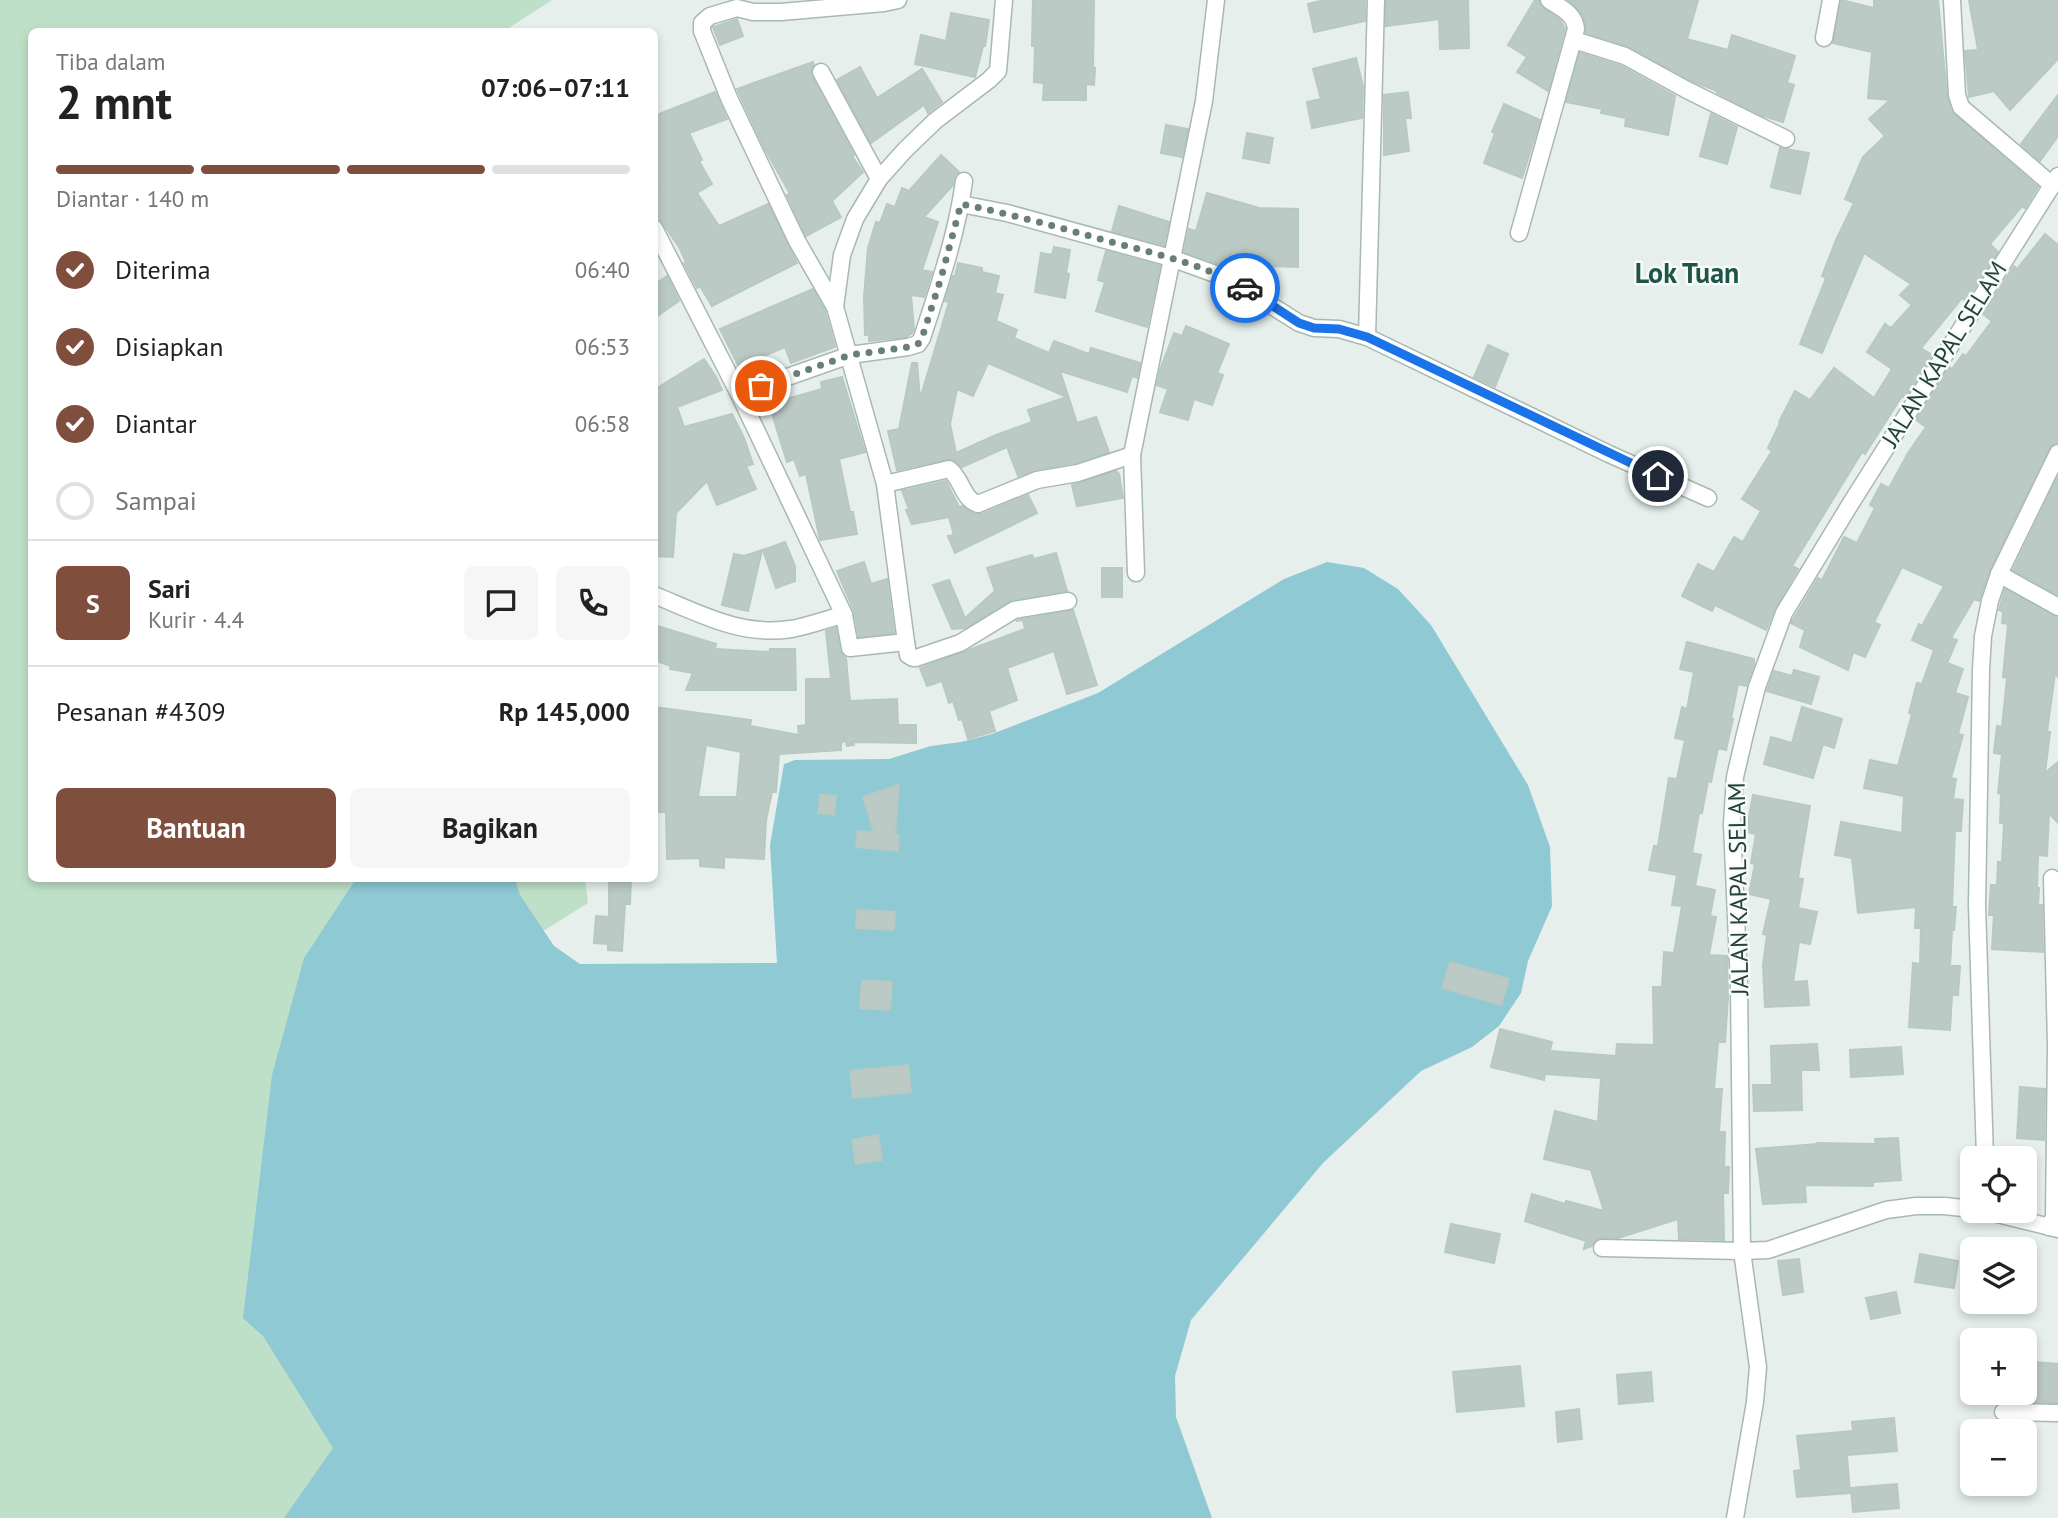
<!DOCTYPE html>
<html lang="id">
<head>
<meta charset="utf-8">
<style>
	body { margin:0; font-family:"PT Sans",sans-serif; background:#f6f6f6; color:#222; height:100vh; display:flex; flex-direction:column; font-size:26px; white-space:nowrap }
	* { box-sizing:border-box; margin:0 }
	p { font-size:23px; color:#767676 }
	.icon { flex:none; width:38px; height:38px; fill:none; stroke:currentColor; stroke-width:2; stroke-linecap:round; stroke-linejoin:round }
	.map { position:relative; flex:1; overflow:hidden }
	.drawer { position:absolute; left:28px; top:28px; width:630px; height:854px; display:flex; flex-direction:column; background:#fff; border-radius:10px; box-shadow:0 4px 10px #0003 }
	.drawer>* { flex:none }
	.fabs { position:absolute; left:1960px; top:1146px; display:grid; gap:14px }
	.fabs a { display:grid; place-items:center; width:77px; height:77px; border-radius:10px; background:#fff; box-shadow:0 4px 10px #0003; font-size:35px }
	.pin { position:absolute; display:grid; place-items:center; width:60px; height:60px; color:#fff; margin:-30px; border:4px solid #fff; border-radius:50%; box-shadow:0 2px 7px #0007 }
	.courier { position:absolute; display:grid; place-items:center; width:70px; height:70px; margin:-35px; border:5px solid #1a73e8; border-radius:50%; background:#fff; color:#222; box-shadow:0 2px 9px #0007 }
	.headline em { font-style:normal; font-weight:800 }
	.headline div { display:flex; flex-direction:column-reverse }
	.headline { display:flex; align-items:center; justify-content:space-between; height:119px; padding:0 28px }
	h1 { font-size:46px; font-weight:800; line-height:52px }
	.bar { display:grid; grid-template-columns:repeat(4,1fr); gap:10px 7px; align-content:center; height:84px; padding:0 28px }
	.bar i { height:9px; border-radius:5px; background:#e0e0e0 }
	.bar .active { background:#804e3d }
	.bar p { grid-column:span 4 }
	.line { display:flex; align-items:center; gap:18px; padding:0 28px; border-top:2px solid #e0e0e0 }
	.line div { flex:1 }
	.round { display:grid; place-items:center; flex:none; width:74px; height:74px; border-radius:10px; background:#f6f6f6 }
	ol { padding:0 28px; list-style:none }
	li { display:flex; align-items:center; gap:21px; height:77px }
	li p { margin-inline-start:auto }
	li .icon { padding:7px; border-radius:50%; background:#804e3d; color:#fff; stroke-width:4 }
	li:last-child { color:#767676 }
	li i { width:38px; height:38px; border:4px solid #e0e0e0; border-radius:50% }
	.cta { display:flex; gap:14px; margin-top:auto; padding:14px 28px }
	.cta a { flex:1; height:80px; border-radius:10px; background:#804e3d; color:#fff; font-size:28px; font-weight:800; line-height:80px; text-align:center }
	.cta a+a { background:#f6f6f6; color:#222 }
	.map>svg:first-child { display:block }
	.green { fill:#bfe0c8 }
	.water { fill:#8ec9d4 }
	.building { fill:#bbcac4; stroke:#b8c9c2; stroke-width:2; fill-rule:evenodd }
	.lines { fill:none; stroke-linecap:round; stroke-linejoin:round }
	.minor-casing { stroke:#a8b8b2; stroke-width:19 }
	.minor { stroke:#fff; stroke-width:16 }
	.done { stroke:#687f78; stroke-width:7; stroke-dasharray:0 12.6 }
	.route { stroke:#1a73e8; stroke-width:9 }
	.labels { text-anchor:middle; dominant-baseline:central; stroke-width:5; stroke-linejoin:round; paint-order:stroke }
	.street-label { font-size:24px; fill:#24423a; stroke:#f7fbf9 }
	.quarter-label { font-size:28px; font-weight:bold; fill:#1f5548; stroke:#f7fbf9 }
</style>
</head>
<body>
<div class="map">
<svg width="2058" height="1518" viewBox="0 0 2058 1518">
	<rect width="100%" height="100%" fill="#e6efeb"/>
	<!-- green -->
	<path class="green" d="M0 0H552L504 31 32 32V878H585L588 903 505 955 434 1518H0Z"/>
	<!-- water -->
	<path class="water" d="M1327 562 1364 568 1398 589 1431 625 1528 785 1550 847 1552 906 1528 961 1521 993 1499 1026 1472 1047 1421 1071 1323 1163 1191 1320 1175 1376 1176 1417 1212 1518H284L333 1448 263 1336 243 1318 272 1075 304 958 356 879H515L520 895 554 946 580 964 777 963 770 845 784 764 795 760 889 759 931 746 961 742 992 734 1098 693 1284 579Z"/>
	<!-- building -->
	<g class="building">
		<path d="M1033 0H1094L1093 68H1095L1094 85 1086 84V100H1043L1044 83 1034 82 1035 46H1032Z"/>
		<path d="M1325 0H1365V21L1314 32 1308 4Z"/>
		<path d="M1386 0H1468L1469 48 1440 49 1439 19 1386 26Z"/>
		<path d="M1535 0H1539L1543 8 1560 20 1565 29 1548 91 1517 72 1527 57 1508 45Z"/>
		<path d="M1568 0H1698L1687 39 1728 50 1732 35 1795 56 1787 83 1794 85 1783 122 1760 115 1717 93V91L1692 81 1630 47 1586 33 1585 22 1583 15Z"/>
		<path d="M1841 0 1874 8V0H1938L1947 96 1951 111 2038 187 2025 208 2022 206 1990 244 1998 252 1966 301 1962 298 1921 348 1932 355 1905 398 1902 396 1865 454 1862 452 1792 566 1798 569 1775 608 1766 630 1715 605 1712 611 1682 596 1698 564 1714 572 1734 537 1743 542 1761 511 1742 499 1772 451 1768 448 1780 423 1779 422 1795 391 1810 400 1834 368 1874 398 1892 369 1867 352 1885 324 1891 328 1912 305 1900 295 1911 284 1864 253 1822 353 1800 344 1826 278 1822 276 1836 240 1854 203 1845 199 1863 157 1885 136 1869 119 1890 100 1868 98 1872 52 1833 43Z"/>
		<path d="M1969 0H2058V59L2010 110 1994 91 1969 97 1965 51 1978 50Z"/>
		<path d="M951 13 989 20 985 46H983L975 77 915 64 921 35 946 41Z"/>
		<path d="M737 19 743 36 720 45 713 27Z"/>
		<path d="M1580 53 1621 66 1675 96 1668 135 1625 126 1626 118 1601 113 1602 109 1566 102Z"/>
		<path d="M1356 58 1363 86 1362 118 1312 128 1307 102 1321 99 1313 69Z"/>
		<path d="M813 62 814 65 811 71 812 77 854 155 852 156 863 172 832 201 841 217 806 236 787 195 790 194 764 147 737 89Z"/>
		<path d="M860 67 877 98 922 69 942 102 928 113 924 105 871 143 837 80Z"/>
		<path d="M715 92 727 119 689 133 702 160 699 161 712 184 697 193 719 226 768 204 797 263 712 306 700 286 697 288 684 263 686 262 679 247 654 211V191L660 188 654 176V116Z"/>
		<path d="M1408 92 1411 118H1405L1409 151 1384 155V95Z"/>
		<path d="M2058 95V136L2040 161 2021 144Z"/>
		<path d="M1504 104 1540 120 1522 178 1484 163 1495 133 1492 132Z"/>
		<path d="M1711 114 1737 127 1727 164 1700 156Z"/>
		<path d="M1166 125 1188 129 1182 157 1161 153Z"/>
		<path d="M1247 133 1273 138 1269 163 1243 158Z"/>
		<path d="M1780 148 1809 153 1800 194 1771 187Z"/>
		<path d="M941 155 959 172 955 175 953 185 924 217 938 222 922 270 932 272 924 297 911 295 914 329 912 333 906 337 869 341V334L865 335 864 297 868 248 876 222 880 223 887 204 895 207 902 188 909 191Z"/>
		<path d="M1207 193 1259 208 1298 209V267L1268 266 1267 268 1231 265 1230 268 1184 252 1189 229 1196 231Z"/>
		<path d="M1119 206 1169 222 1164 245 1112 231Z"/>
		<path d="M2045 234 2058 245V443L2053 444 2049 448 1990 569 1979 601 1974 599 1951 638 1957 640 1947 663 1963 669 1955 693 1968 697 1958 734 1963 735 1951 778 1956 779 1953 799 1963 800 1961 831H1955L1952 907H1956L1954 930H1952L1950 966H1960L1958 995H1952L1950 1030 1909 1027 1913 963 1920 964 1921 928H1915L1916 907 1858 913 1852 858 1835 855 1841 822 1902 833 1904 796 1864 788 1870 760 1898 766 1912 714 1909 713 1917 683 1922 684 1934 650 1912 640 1919 624 1922 626 1944 586 1902 567 1874 622 1880 625 1865 657 1853 652 1848 670 1800 647 1805 630 1791 623 1818 578 1822 580 1844 537 1857 543 1875 508 1870 505 1881 484 1889 488 1908 453 1926 427 1916 420 1949 367 1952 369 1963 354 1966 356 1992 321 1983 314 2014 266 2017 269Z"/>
		<path d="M1054 247 1070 250 1066 273 1069 274 1065 298 1035 292 1041 253 1052 255Z"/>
		<path d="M1106 251 1160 266 1147 327 1096 311 1105 282 1098 280Z"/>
		<path d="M958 263 982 268V272L999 276 995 293 1003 295 996 321 1017 330 1014 338 1049 353 1054 341 1089 354 1091 348 1140 363 1137 378 1132 376 1127 392 1060 371 1077 423 1096 417 1109 452 1075 463 1035 470 1018 476 1007 447 962 467 956 461 947 459 897 470 888 431 899 429 912 363H917L920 399 949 302 945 301 953 276H955ZM988 363 1067 397 1028 410 1032 422 996 435 956 453 950 424 957 389 973 396Z"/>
		<path d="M667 276 679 301 654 318V285Z"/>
		<path d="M813 289 825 311 835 347 791 363 785 347 739 367 720 329Z"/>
		<path d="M1186 326 1229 344 1217 373 1223 375 1212 405 1194 399 1188 420 1160 412 1168 389 1157 385 1160 370 1174 333 1182 336Z"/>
		<path d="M1488 345 1508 354 1495 387 1474 377Z"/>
		<path d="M704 359 716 377 722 390 677 407 684 427 732 414 744 438 753 464 746 466 756 489 717 505 707 481 676 513 673 557 654 556V390Z"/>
		<path d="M842 377 865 452 839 459 850 512H853L857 534 820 540 806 474 800 476 794 459 787 462 769 404 822 389 821 382Z"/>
		<path d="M1116 471 1119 474 1123 498 1077 506 1072 485Z"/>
		<path d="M2058 477V595L2013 570Z"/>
		<path d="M946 481 959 507 962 506 974 514H982L1028 495 1037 513 955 553 948 536 954 535 949 517 912 524 906 510 909 509 902 491Z"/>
		<path d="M785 542 795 566V581L776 588 763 550Z"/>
		<path d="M762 550 748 611 722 605 734 554 744 556Z"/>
		<path d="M1056 553 1067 591 1012 600 965 628 952 629 933 585 949 580 965 618 995 591 987 568 1032 555 1034 559Z"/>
		<path d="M864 562 871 584 887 579 894 633 859 637 854 611 837 571Z"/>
		<rect x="1102" y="568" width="20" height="29"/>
		<path d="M2005 589 2058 617V677L2055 673 2047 732H2050L2045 773 2058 762V823L2049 813 2047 856 2038 855 2037 888H2039L2038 905H2042L2043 952 1992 949 1994 915H1989L1991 885H1997L1998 862H2002L2004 823H2000L2001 794 1998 793 2002 754 1994 753 1997 726 2002 727 2007 678 2003 677 2008 624 2002 623 2003 612 1999 610Z"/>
		<path d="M1073 610 1097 685 1067 694 1054 651 1007 668 1017 700 989 711 995 731 968 739 962 719 959 720 953 701 949 703 942 681 927 686 920 668 1025 629 1023 620 1016 621 1018 620Z"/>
		<path d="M654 625 716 644 715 649 770 652V649H795L796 690H686L693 673 670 669 671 666 654 660Z"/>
		<path d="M836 628 840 651 846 658 850 701 897 699 898 725H916V743L853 742 854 745 847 746 844 737 843 742H841V750L779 754 776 792H772L766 820 764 859 724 857V868L700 866V858L667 859 666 812H654V707L751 720 750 726 799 735 798 726 806 725V679H831L826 631ZM706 745 741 752 737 797H698Z"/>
		<path d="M1687 642 1754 659V665L1746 686 1738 684 1731 719H1733L1726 750 1718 748 1711 782 1708 781 1702 813H1699L1692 853 1701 855 1695 886 1715 890 1710 916 1716 917 1709 955 1727 956 1728 997 1725 1042H1718L1714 1089H1722L1719 1132H1725L1724 1167H1729L1728 1193H1723L1724 1240 1679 1239 1678 1219 1618 1238 1598 1239 1592 1246 1584 1249 1586 1241 1525 1221 1532 1194 1565 1204 1566 1201 1604 1211 1591 1170 1544 1159 1555 1111 1598 1122 1601 1078 1545 1074 1544 1080 1491 1067 1500 1029 1552 1042 1550 1051 1616 1056 1617 1044 1654 1045 1653 987H1662L1664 952 1674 953 1682 906 1672 905 1677 875 1649 870 1654 846H1658L1669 778 1677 779 1685 740 1675 738 1682 707 1687 709 1694 672 1680 669Z"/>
		<path d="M1794 670 1819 677 1811 704 1767 691 1774 671 1792 676Z"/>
		<path d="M1802 707 1842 719 1834 748 1823 744 1813 778 1764 764 1771 737 1792 743Z"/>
		<path d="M899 785 895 834 899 835 898 851 856 847 858 831 874 832 863 797Z"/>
		<path d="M820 794 836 796 834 815 818 813Z"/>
		<path d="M1753 795 1810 806 1798 878 1803 879 1798 908 1817 912 1810 944 1799 942 1793 982 1807 981 1809 1005 1765 1007 1763 965 1767 935 1763 934 1771 899 1749 894 1755 864 1751 863 1756 834 1746 832Z"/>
		<path d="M609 878H631L630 904H625L622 951 608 950V944L594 943 596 916 609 917Z"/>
		<path d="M857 910 895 912 894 930 856 928Z"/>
		<path d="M1450 962 1509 979 1501 1005 1442 988Z"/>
		<path d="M862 980 892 982 890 1010 860 1008Z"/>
		<path d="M1817 1044 1819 1070H1801L1802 1110 1754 1111 1753 1085H1772L1771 1046Z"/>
		<path d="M1901 1047 1903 1074 1851 1077 1850 1050Z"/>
		<path d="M908 1065 911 1092 853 1098 850 1071Z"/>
		<path d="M2020 1087 2045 1089 2044 1140 2017 1138Z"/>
		<path d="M878 1135 882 1160 856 1164 852 1140Z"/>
		<path d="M1898 1138 1901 1180 1873 1182V1186L1805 1185 1806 1202 1763 1204 1756 1149 1817 1144V1143L1876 1144 1875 1139Z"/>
		<path d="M1451 1224 1500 1234 1494 1263 1445 1252Z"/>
		<path d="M1920 1254 1958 1261 1954 1288 1915 1282Z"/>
		<path d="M1799 1259 1803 1292 1783 1295 1778 1261Z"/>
		<path d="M1896 1292 1900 1313 1871 1319 1866 1298Z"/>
		<path d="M2025 1361 2058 1364V1403L2025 1402Z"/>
		<path d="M1520 1366 1524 1406 1457 1412 1453 1372Z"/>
		<path d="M1651 1372 1653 1401 1619 1404 1617 1375Z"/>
		<path d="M1579 1409 1582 1439 1558 1442 1556 1412Z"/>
		<path d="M1894 1418 1897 1451 1847 1455 1850 1493 1797 1497 1794 1471 1801 1470 1797 1436 1853 1431 1852 1422Z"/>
		<path d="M1897 1484 1899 1508 1853 1512 1851 1488Z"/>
	</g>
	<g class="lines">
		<defs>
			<g id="minor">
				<path d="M1952 0 1957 95 1961 107 2052 185"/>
				<path d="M1824 38 1831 0"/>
				<path d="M1574 40 1625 56 1687 90 1786 139"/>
				<path d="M821 72 879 179"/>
				<path d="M961 204 1007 213 1171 258 1229 279 1299 323 1314 328 1339 329 1367 337 1609 454 1708 498"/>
				<path d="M654 228 739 394 844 615 850 648 906 642 885 484 835 307 797 241 729 98 702 31V23L710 16 737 8 753 12H781L884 3 898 0"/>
				<path d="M1519 233 1576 29C1575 14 1561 8 1549 0"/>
				<path d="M835 307 842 255 855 219 879 179 905 150 935 121 989 80 998 71 1004 0"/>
				<path d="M1367 337 1376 0"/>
				<path d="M739 394 850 355 908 347 918 344 922 338C939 286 957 234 964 181"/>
				<path d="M885 484 949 469C962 478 962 499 978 504L1037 480 1078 473 1132 455"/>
				<path d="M1136 573 1132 455 1204 101 1216 0"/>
				<path d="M1999 574 2058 607"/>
				<path d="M654 595C699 613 741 637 791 629 808 626 826 619 844 615"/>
				<path d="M906 642 908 655 913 658H916L960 643 1014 610 1068 601"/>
				<path d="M1985 1158 1977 905 1981 670 1983 636 1990 601 1999 574 2058 453"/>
				<path d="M1985 1211 2058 1229"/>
				<path d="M2049 1227 2054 1217 2056 1045 2052 878"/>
				<path d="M1602 1248 1742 1251 1768 1250 1886 1210 1916 1206H1945L1972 1209"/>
				<path d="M2003 1412 2058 1413"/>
				<path d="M1735 1518 1755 1402 1758 1367 1742 1251 1739 986 1732 824 1735 777 1745 734 1757 687 1784 613 1851 503 2058 176"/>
			</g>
		</defs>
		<!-- minor casing -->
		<use href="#minor" class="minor-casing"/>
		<!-- minor -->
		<use href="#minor" class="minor"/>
	</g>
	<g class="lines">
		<!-- done -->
		<path class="done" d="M761 386 850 355 908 347 918 344 922 338 941 278 961 204C1010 214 1059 227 1107 241 1154 253 1202 264 1245 288"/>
		<!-- route -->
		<path class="route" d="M1245 288 1299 323 1314 328 1339 329 1367 337 1658 476"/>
	</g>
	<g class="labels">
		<!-- street labels -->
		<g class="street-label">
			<text transform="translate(1944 354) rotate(-58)">JALAN KAPAL SELAM</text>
			<text transform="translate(1738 889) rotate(-91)">JALAN KAPAL SELAM</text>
		</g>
		<!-- quarter labels -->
		<g class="quarter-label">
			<text x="1687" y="272">Lok Tuan</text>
		</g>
	</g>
</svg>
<div class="fabs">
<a><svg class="icon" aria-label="locate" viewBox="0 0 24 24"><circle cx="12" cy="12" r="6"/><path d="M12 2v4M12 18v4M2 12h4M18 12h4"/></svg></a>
<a><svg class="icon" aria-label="layers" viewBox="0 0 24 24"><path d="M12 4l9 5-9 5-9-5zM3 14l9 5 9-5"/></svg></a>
<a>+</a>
<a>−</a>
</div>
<div class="pin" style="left:761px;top:386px;background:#ea580c"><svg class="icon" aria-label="bag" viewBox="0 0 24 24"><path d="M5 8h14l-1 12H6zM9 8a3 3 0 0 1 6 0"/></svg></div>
<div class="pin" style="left:1658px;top:476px;background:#1f2937"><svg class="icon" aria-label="home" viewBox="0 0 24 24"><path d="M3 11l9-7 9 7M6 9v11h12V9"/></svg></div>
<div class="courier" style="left:1245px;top:288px"><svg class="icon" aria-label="car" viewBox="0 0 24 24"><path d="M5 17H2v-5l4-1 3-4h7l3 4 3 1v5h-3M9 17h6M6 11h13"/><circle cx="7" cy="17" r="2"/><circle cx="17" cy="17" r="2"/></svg></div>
<section class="drawer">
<div class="headline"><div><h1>2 mnt</h1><p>Tiba dalam</p></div><em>07:06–07:11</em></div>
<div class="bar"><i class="active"></i><i class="active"></i><i class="active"></i><i></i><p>Diantar · 140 m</p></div>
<ol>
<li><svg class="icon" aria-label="check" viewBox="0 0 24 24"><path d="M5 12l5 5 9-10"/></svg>Diterima<p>06:40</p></li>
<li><svg class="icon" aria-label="check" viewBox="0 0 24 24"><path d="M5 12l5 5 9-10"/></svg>Disiapkan<p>06:53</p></li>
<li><svg class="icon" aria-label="check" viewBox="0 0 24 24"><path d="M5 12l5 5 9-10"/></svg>Diantar<p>06:58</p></li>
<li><i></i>Sampai</li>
</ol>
<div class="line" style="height:126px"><b class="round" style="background:#804e3d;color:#fff">S</b><div><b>Sari</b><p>Kurir · 4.4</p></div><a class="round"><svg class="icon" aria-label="chat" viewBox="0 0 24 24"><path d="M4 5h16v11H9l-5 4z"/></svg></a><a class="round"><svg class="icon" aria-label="phone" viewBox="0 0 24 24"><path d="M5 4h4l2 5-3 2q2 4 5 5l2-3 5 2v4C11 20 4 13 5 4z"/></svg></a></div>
<div class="line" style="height:91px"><div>Pesanan #4309</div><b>Rp 145,000</b></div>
<div class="cta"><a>Bantuan</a><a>Bagikan</a></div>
</section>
</div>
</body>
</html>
